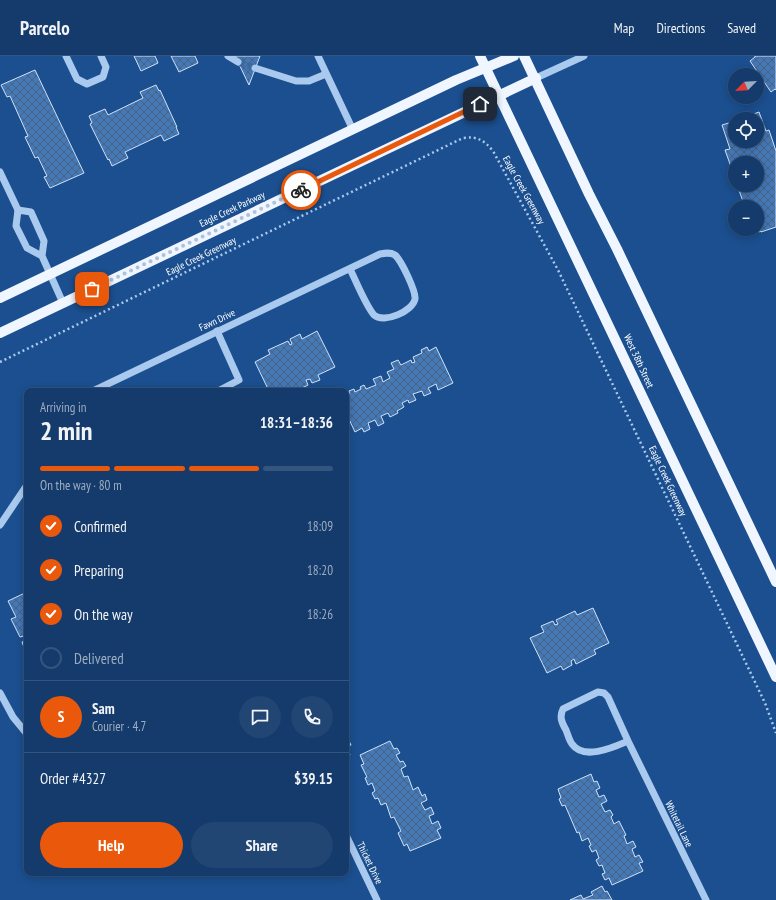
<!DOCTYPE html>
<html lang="en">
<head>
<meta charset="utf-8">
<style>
	body { margin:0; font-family:"PT Sans Narrow",sans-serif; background:#214673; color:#f1f3f6; height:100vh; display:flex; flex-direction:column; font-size:15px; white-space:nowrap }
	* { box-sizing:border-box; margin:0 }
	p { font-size:13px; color:#9dadc1 }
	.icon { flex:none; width:22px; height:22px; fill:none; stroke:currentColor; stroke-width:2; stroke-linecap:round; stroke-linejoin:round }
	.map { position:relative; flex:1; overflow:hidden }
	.details { position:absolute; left:24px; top:332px; width:325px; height:488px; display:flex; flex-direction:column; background:#143b6b; border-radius:8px; box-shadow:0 2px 10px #0003,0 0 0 1px #33557e }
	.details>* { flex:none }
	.needle { width:26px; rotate:246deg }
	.tools { position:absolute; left:728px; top:12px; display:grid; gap:8px }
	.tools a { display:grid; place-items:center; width:36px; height:36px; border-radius:50%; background:#143b6b; box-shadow:0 2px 10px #0003,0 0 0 1px #33557e; font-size:20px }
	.pin { position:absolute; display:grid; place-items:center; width:34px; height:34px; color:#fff; margin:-17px; border-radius:8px; box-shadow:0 2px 6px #0006 }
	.courier { position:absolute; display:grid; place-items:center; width:40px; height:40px; margin:-20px; border:3px solid #ea580c; border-radius:50%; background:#fff; color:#222; box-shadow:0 1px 5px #0007 }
	.headline em { font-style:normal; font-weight:700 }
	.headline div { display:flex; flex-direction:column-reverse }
	.headline { display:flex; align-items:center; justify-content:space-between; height:68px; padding:0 16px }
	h1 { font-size:26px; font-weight:700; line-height:30px }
	.bar { display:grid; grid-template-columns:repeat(4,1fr); gap:6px 4px; align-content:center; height:48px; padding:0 16px }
	.bar i { height:5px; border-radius:3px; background:#33557e }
	.bar .current { background:#ea580c }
	.bar p { grid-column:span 4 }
	.line { display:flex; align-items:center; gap:10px; padding:0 16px; border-top:1px solid #33557e }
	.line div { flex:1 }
	.round { display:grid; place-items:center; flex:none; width:42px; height:42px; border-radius:21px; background:#214673 }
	ol { padding:0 16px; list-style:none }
	li { display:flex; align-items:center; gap:12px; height:44px }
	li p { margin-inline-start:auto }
	li .icon { padding:4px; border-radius:50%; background:#ea580c; color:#fff; stroke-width:4 }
	li:last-child { color:#9dadc1 }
	li i { width:22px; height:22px; border:2px solid #33557e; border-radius:50% }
	.primary-button { display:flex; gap:8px; margin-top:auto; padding:8px 16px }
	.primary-button a { flex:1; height:46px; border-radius:24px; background:#ea580c; color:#fff; font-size:16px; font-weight:700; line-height:46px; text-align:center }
	.primary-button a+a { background:#214673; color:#f1f3f6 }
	header { display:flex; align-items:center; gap:24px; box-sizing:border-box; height:56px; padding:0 20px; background:#143b6b; border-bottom:1px solid #33557e }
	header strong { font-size:19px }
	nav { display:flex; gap:22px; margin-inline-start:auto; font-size:14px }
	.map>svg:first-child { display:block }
	.building { fill:url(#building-cross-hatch); stroke:#cfe3fa }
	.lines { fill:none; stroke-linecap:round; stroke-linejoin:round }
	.minor-tunnel { stroke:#3d69a0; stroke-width:7; stroke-dasharray:7 3.5; stroke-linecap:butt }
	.path { stroke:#a9c9ee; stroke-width:2.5; stroke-dasharray:2 3; stroke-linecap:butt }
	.minor { stroke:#a9c9ee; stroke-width:7 }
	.major { stroke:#f0f6ff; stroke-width:10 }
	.done { stroke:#afc1d8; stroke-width:4; stroke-dasharray:0 7.2 }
	.route { stroke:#ea580c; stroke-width:5 }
	.labels { text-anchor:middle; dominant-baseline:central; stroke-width:3; stroke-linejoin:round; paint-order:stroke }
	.street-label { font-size:10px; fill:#fff; stroke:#1b4f8f }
</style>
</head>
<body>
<header>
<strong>Parcelo</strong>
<nav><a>Map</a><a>Directions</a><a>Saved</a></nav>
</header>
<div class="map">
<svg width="776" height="844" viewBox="0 0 776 844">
	<defs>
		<pattern id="building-cross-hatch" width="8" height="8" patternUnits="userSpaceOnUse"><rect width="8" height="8" fill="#4478b7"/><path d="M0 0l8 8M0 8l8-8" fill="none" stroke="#486282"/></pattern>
	</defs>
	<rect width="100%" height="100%" fill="#1b4f8f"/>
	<!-- building -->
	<g class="building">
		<path d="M134 0H155L158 7 141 15Z"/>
		<path d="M171 0H195L198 7 179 16Z"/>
		<path d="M235 0H260L249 29Z"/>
		<path d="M755 0H776V34L775 33 771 36 750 5 755 1Z"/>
		<path d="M35 14 84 117 50 132 44 121 47 120 38 101 35 102 25 81 28 80 10 40 7 41 1 29Z"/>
		<path d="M156 29 159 35 160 34 177 71H176L179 78 164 85 161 79 125 96 128 102 112 110 109 103 108 104 90 68 92 67 89 60 105 53 108 59 143 42 140 36Z"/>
		<path d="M759 56 766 75 769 74 776 95V171L761 176V175L759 176 757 171V151H745L737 129H757V107H735V122L725 94 730 93 722 69 735 65V85H757V63H740Z"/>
		<path d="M317 275 335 311 318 319 320 324 312 327 310 323 306 324 308 329 296 335 287 334 269 335 255 306 270 298 268 294 288 285 290 289 292 288 290 283 300 278 302 283Z"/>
		<path d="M427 291 429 295 436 291 453 327 438 334 436 328 428 332 431 337 424 340 422 335 413 338 416 344 409 347 408 344 402 347 404 351 397 355 398 357 390 361 388 357 381 360 384 367 378 370 375 364 368 367 370 373 364 376 362 372 355 376 346 357V345L349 343 347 340 350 338 349 335 354 333 355 336 361 333 360 331 364 329 366 333 376 329 373 323 381 320 383 326 390 322 387 316 394 313 391 307 398 304 401 309 411 304 412 307 415 306 413 301 422 297 421 294Z"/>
		<path d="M27 536V593L25 594 22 586 26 584 24 580 20 581 11 563 16 561 8 545Z"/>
		<path d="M593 552 609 587 594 594 596 598 576 608 574 603 571 605 572 609 563 614 561 610 547 617 530 582 544 576 541 570 553 565 555 569 558 568 556 564 575 555 577 559Z"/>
		<path d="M346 679 351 689 347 691 350 699 346 701Z"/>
		<path d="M390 685 394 693 397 692 400 697 396 699 400 706 403 705 406 710 401 713 404 721 408 720 413 734 418 731 422 740 425 738 427 744 421 747 425 754 431 751 434 758 429 760 432 768 438 765 441 772 437 774 441 782 410 795 407 788 404 790 398 777 401 775 394 761 391 762 386 747 381 749 378 742 375 743 372 737 375 735 372 727 368 729 365 722 367 721 361 709 364 708 360 699Z"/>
		<path d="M591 718 594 726 597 725 600 732 596 734 599 741 604 739 607 745 601 748 605 756 610 754 613 759 611 761 614 768 619 765 626 779 624 780 627 788 633 785 636 791 632 793 635 801 639 799 643 806 639 807 643 815 612 829 609 822 605 824 602 818 605 817 602 809 599 810 596 804 599 802 596 794 592 796 589 790 591 789 588 782 582 785 579 776 577 777 565 749 562 750 559 743 561 742 558 733Z"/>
		<path d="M602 830 605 836 607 835 612 844H570L581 839 583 843 593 839 591 836Z"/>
	</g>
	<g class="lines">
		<!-- minor-tunnel -->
		<path class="minor-tunnel" d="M238 6 255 12"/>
		<!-- path -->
		<path class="path" d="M0 306 463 82C477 80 484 84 493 95L558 214 765 647 776 677"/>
		<!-- minor -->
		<g class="minor">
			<path d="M66 0 77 23 87 28 103 21 106 11 101 0"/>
			<path d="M228 0 238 6"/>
			<path d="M318 0 353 74"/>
			<path d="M255 12 296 25H309L326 18"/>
			<path d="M536 22 584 0"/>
			<path d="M0 116 18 154"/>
			<path d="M42 200 27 192 16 170 18 154 31 156 44 185 42 200 63 247"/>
			<path d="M217 275 239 324 218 335"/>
			<path d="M93 335 380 198C385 197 390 196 395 199 401 204 416 235 415 243 413 255 384 268 374 259 366 250 356 225 350 213"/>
			<path d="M0 469 27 429"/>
			<path d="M0 637 13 661 27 678"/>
			<path d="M628 685C614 691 584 705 572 688 569 684 568 679 566 674 562 667 559 661 563 653L598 636 604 637 608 641 628 685 706 844"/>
			<path d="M346 779 377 844"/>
		</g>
		<!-- major -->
		<g class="major">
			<path d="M480 0 776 621"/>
			<path d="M524 0 589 138 617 193 776 526"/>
			<path d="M0 242 456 24 514 0"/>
			<path d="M0 277 536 22"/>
		</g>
	</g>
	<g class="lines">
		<!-- done -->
		<path class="done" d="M92 233 301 134"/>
		<!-- route -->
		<path class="route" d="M301 134 480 48"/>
	</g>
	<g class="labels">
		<!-- street labels -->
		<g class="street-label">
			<text transform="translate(524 134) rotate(61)">Eagle Creek Greenway</text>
			<text transform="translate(232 153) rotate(-25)">Eagle Creek Parkway</text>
			<text transform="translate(201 200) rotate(-26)">Eagle Creek Greenway</text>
			<text transform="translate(217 264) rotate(-25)">Fawn Drive</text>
			<text transform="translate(639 305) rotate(65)">West 38th Street</text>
			<text transform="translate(668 425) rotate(65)">Eagle Creek Greenway</text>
			<text transform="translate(679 768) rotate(64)">Whitetail Lane</text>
			<text transform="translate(370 807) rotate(64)">Thicket Drive</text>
		</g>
	</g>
</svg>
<div class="tools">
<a><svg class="needle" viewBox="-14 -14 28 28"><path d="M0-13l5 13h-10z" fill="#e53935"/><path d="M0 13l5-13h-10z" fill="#9dadc1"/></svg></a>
<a><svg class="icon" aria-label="locate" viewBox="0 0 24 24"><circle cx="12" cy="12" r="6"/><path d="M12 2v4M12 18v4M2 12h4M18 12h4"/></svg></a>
<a>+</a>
<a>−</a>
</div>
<div class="pin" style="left:92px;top:233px;background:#ea580c"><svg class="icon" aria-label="bag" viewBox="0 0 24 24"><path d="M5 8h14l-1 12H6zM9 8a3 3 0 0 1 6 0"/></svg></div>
<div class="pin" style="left:480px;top:48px;background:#1f2937"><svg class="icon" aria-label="home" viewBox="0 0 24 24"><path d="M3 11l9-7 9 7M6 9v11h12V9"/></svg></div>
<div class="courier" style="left:301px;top:134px"><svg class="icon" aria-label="bike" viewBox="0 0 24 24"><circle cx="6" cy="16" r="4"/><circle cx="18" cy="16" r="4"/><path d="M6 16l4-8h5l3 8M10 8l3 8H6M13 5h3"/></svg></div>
<section class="details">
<div class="headline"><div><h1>2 min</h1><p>Arriving in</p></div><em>18:31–18:36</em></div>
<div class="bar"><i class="current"></i><i class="current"></i><i class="current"></i><i></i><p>On the way · 80 m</p></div>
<ol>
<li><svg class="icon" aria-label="check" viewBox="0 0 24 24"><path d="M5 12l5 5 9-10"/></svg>Confirmed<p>18:09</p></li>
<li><svg class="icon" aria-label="check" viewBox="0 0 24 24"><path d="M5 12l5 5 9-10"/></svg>Preparing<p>18:20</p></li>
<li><svg class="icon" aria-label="check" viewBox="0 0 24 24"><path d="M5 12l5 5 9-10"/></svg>On the way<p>18:26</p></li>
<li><i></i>Delivered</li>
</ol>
<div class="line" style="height:72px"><b class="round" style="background:#ea580c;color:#fff">S</b><div><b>Sam</b><p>Courier · 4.7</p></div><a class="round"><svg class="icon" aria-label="chat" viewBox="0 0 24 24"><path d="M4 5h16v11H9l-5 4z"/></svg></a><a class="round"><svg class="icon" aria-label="phone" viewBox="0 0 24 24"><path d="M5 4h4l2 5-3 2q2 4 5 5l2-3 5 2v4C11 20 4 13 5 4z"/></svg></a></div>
<div class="line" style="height:52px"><div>Order #4327</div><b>$39.15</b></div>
<div class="primary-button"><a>Help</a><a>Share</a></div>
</section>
</div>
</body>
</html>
